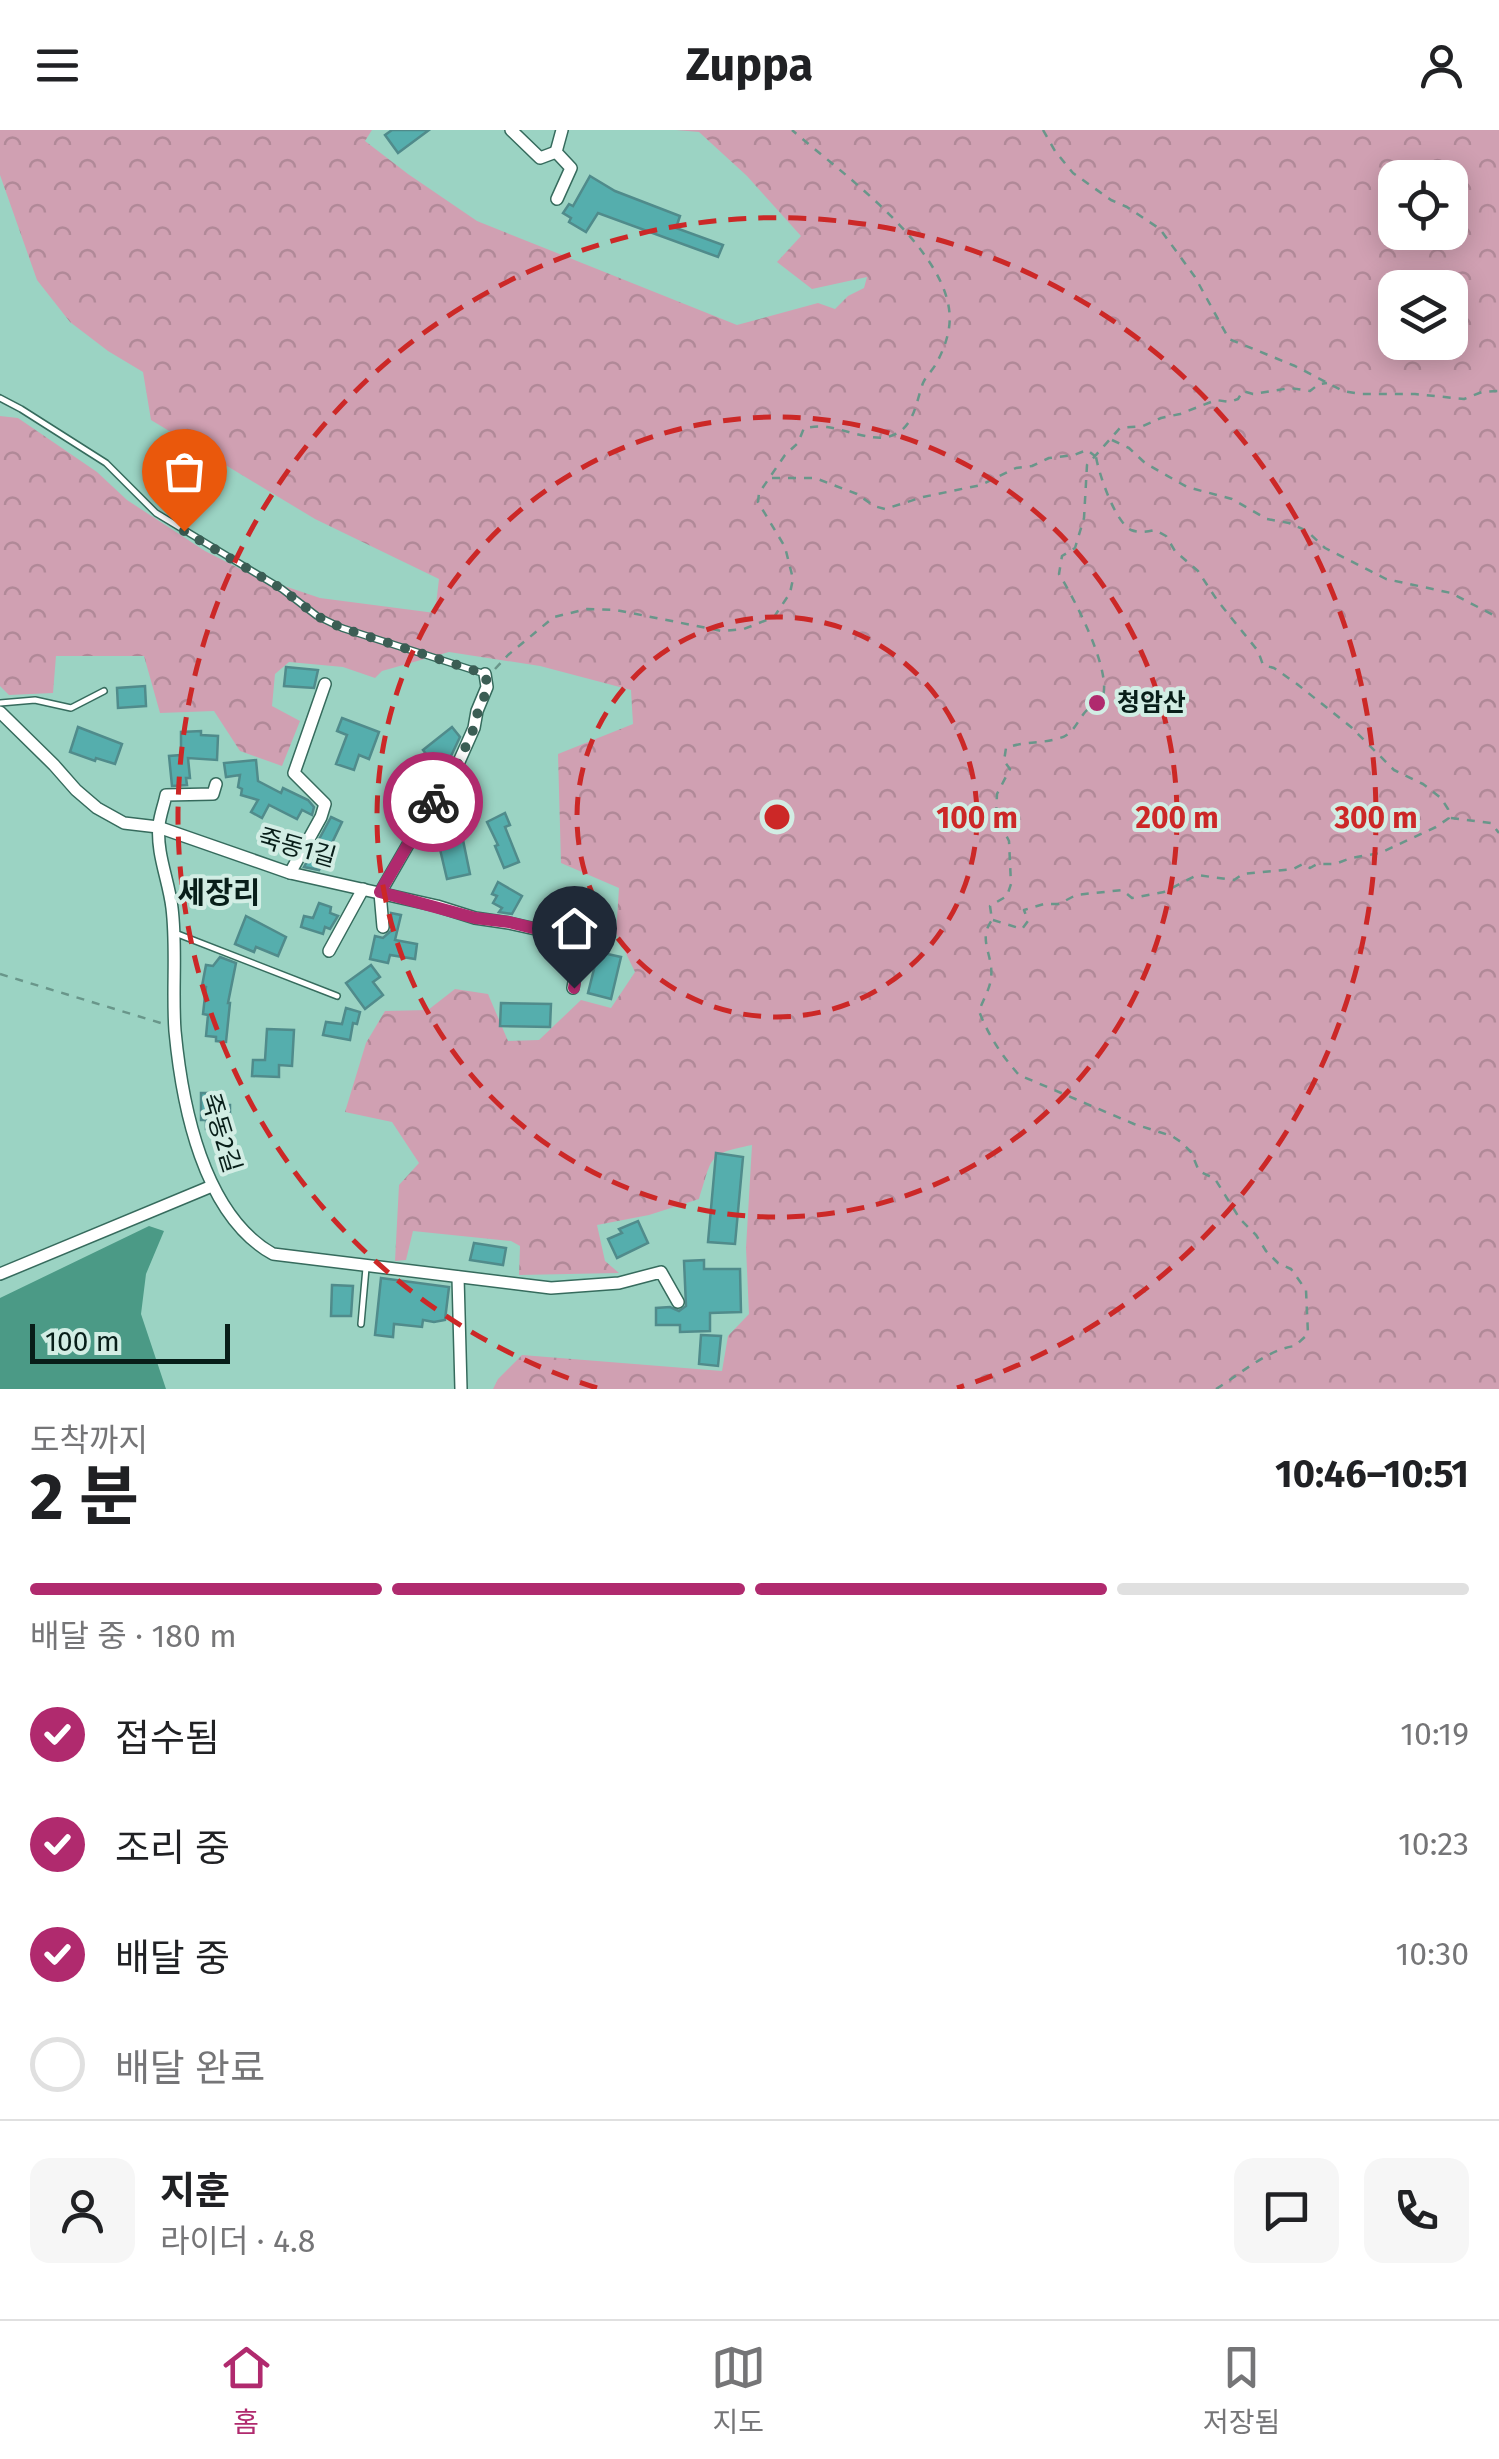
<!DOCTYPE html>
<html lang="ko">
<head>
<meta charset="utf-8">
<style>
	body { margin:0; font-family:"Fira Sans","Noto Sans KR",sans-serif; background:#f6f6f6; color:#202124; height:100vh; display:flex; flex-direction:column; font-size:38px; white-space:nowrap }
	* { box-sizing:border-box; margin:0 }
	p { font-size:32px; color:#757577 }
	.icon { flex:none; width:55px; height:55px; fill:none; stroke:currentColor; stroke-width:2; stroke-linecap:round; stroke-linejoin:round }
	.map { position:relative; height:1259px; overflow:hidden }
	.panel { display:flex; flex-direction:column; background:#fff; flex:1 }
	.panel>* { flex:none }
	.buttons { position:absolute; left:1378px; top:30px; display:grid; gap:20px }
	.buttons a { display:grid; place-items:center; width:90px; height:90px; border-radius:20px; background:#fff; box-shadow:0 5px 25px #0003; font-size:50px }
	.scale { position:absolute; left:30px; bottom:25px; width:200px; box-sizing:border-box; padding-left:10px; border:5px solid #081e19; border-top:0; font-size:28px; line-height:35px; white-space:nowrap; color:#081e19; -webkit-text-stroke:8px #d2ede4; paint-order:stroke }
	.pin { position:absolute; display:grid; place-items:center; width:85px; height:85px; color:#fff; margin:-102px -42px; border-radius:50% 50% 50% 0; rotate:-45deg; box-shadow:0 0 10px #0007 }
	.pin .icon { rotate:45deg }
	.courier { position:absolute; display:grid; place-items:center; width:100px; height:100px; margin:-50px; border:8px solid #b02a6e; border-radius:50%; background:#fff; color:#222; box-shadow:0 2px 12px #0007 }
	.head em { font-style:normal; font-weight:700 }
	.head div { display:flex; flex-direction:column-reverse }
	.head { display:flex; align-items:center; justify-content:space-between; height:170px; padding:0 30px }
	h1 { font-size:65px; font-weight:700; line-height:75px }
	.bar { display:grid; grid-template-columns:repeat(4,1fr); gap:15px 10px; align-content:center; height:120px; padding:0 30px }
	.bar i { height:12px; border-radius:8px; background:#e0e0e0 }
	.bar .current { background:#b02a6e }
	.bar p { grid-column:span 4 }
	.line { display:flex; align-items:center; gap:25px; padding:0 30px; border-top:2px solid #e0e0e0 }
	.line div { flex:1 }
	.round { display:grid; place-items:center; flex:none; width:105px; height:105px; border-radius:20px; background:#f6f6f6 }
	ol { padding:0 30px; list-style:none }
	li { display:flex; align-items:center; gap:30px; height:110px }
	li p { margin-inline-start:auto }
	li .icon { padding:10px; border-radius:50%; background:#b02a6e; color:#fff; stroke-width:4 }
	li:last-child { color:#757577 }
	li i { width:55px; height:55px; border:5px solid #e0e0e0; border-radius:50% }
	header { display:flex; justify-content:space-between; align-items:center; height:130px; padding:0 30px; background:#fff; font-size:45px; font-weight:700 }
	.dock { display:flex; justify-content:space-around; align-items:center; height:140px; border-top:2px solid #e0e0e0; background:#fff; font-size:28px; color:#757577 }
	.dock a { display:grid; justify-items:center; gap:5px }
	.dock .current { color:#b02a6e }
	.map>svg:first-child { display:block }
	.forest { fill:url(#forest-crowns); fill-rule:evenodd }
	.water { fill:#4b9a86 }
	.building { fill:#55aead; stroke:#508b8b; stroke-width:2.5 }
	.lines { fill:none; stroke-linecap:round; stroke-linejoin:round }
	.lane-casing { stroke:#366b5d; stroke-width:8 }
	.street-casing { stroke:#366b5d; stroke-width:14 }
	.path { stroke:#69968a; stroke-width:2.5; stroke-dasharray:8 8; stroke-linecap:butt }
	.lane { stroke:#fff; stroke-width:5 }
	.street { stroke:#fff; stroke-width:11 }
	.done { stroke:#3b5d54; stroke-width:10; stroke-dasharray:0 18 }
	.route { stroke:#b02a6e; stroke-width:12 }
	.ring { fill:none; stroke:#cc2827; stroke-width:5; stroke-dasharray:18 12 }
	.poi-dot { fill:#b02a6e; stroke:#d2ede4; stroke-width:4 }
	.labels { text-anchor:middle; dominant-baseline:central; stroke-width:8; stroke-linejoin:round; paint-order:stroke }
	.poi-label { font-size:25px; font-weight:bold; fill:#081e19; stroke:#d2ede4; text-anchor:start }
	.street-label { font-size:25px; fill:#081e19; stroke:#d2ede4 }
	.quarter-label { font-size:30px; font-weight:bold; fill:#081e19; stroke:#d2ede4 }
	.centre { fill:#cc2827; stroke:#d2ede4; stroke-width:5 }
	.ring-label { font-size:30px; text-anchor:middle; font-weight:bold; fill:#cc2827; stroke:#d2ede4; stroke-width:8; stroke-linejoin:round; paint-order:stroke }
</style>
</head>
<body>
<header><svg class="icon" aria-label="menu" viewBox="0 0 24 24"><path d="M4 6h16M4 12h16M4 18h16"/></svg>Zuppa<svg class="icon" aria-label="person" viewBox="0 0 24 24"><circle cx="12" cy="8" r="4"/><path d="M4 21q1-7 8-7t8 7"/></svg></header>
<div class="map">
<svg width="1499" height="1259" viewBox="0 0 1499 1259">
	<defs>
		<pattern id="forest-crowns" width="20" height="18" patternUnits="userSpaceOnUse" patternTransform="scale(2.5)"><rect width="20" height="18" fill="#d0a0b2"/><path d="M2 6a3 3 0 1 1 6 0M12 15a3 3 0 1 1 6 0" fill="none" stroke="#b18998"/></pattern>
	</defs>
	<rect width="100%" height="100%" fill="#9bd3c3"/>
	<!-- forest -->
	<path class="forest" d="M0 0H372L365 11 408 44 477 91 737 195 818 173 835 179 848 166 864 158 867 147 812 159 777 132 801 106 747 46 699 2 676 0H1499V1259H493L498 1249 522 1225 722 1241 728 1206 749 1184 746 1118 752 1015C706 1024 713 1027 699 1069L649 1085 597 1095 605 1131 619 1143 519 1145 520 1116 511 1111 413 1101 406 1130 395 1131 399 1055 419 1033 392 992 345 982 366 913 385 881 428 880 455 859 488 864 508 911 539 910 581 870 611 878 635 842 616 803 619 758 561 733 558 624 633 594 631 560 540 536 449 522 382 541 375 548 343 537 289 532 275 544 272 576 300 591 282 636 240 621 214 581 160 583 144 526H56L53 563 9 565 0 556V286L18 288 97 342 127 370 205 421 252 445 320 468 435 483 439 449 315 389 151 290 143 242 108 221 70 192 37 150 0 45ZM1395 48H1450V102H1395ZM1395 158H1450V212H1395Z"/>
	<!-- water -->
	<path class="water" d="M149 1096 164 1101 146 1144 141 1184 166 1259H0V1168Z"/>
	<!-- building -->
	<g class="building">
		<path d="M392 0H429L398 23 385 5Z"/>
		<path d="M590 46 615 61 680 86 676 98 723 115 718 127 598 83 586 102 569 92 571 88 563 83 569 74 573 76Z"/>
		<path d="M286 537 318 540 314 558 284 556Z"/>
		<path d="M145 556 146 576 118 578 117 558Z"/>
		<path d="M342 588 379 602 369 629 359 625 354 640 336 634 347 605 337 601Z"/>
		<path d="M78 597 122 614 115 634 96 628 95 631 70 622Z"/>
		<path d="M452 597 460 607 451 626 431 643 424 634 430 629 423 620Z"/>
		<path d="M201 601V605L218 606 217 630 188 628 190 648H186L187 655 172 656 169 626 181 625V602Z"/>
		<path d="M256 630 258 651 281 663 283 658 308 670 314 677 312 685 302 680 297 689 269 675 262 688 251 682 258 670 241 665 242 659 238 657 240 645 226 647 224 633Z"/>
		<path d="M505 683 510 695 505 697 519 732 504 738 495 716 498 715 487 692Z"/>
		<path d="M331 687 342 692 319 740 304 737Z"/>
		<path d="M463 710 470 744 447 749 439 715Z"/>
		<path d="M498 752 522 766 512 784 499 782 502 778 493 773 497 766 492 764Z"/>
		<path d="M594 764 601 776 606 773 613 786 600 794 608 809 589 820 565 789 585 774 583 770Z"/>
		<path d="M319 773 331 777 330 783 338 786 330 799 325 797 323 804 301 797 304 786 313 788Z"/>
		<path d="M391 783 401 785 395 810 417 814 415 829 390 825 388 833 370 829 375 806 383 808 392 800Z"/>
		<path d="M246 786 286 807 278 826 256 817 254 822 235 814Z"/>
		<path d="M594 821 621 827 611 869 588 863 595 835 591 834Z"/>
		<path d="M220 827 236 833 228 873H230L226 912 216 911V907L206 906 208 885 203 884 206 857 202 856 206 835 213 836Z"/>
		<path d="M371 835 380 847 373 852 383 865 365 879 346 853Z"/>
		<path d="M501 873 551 874 550 897 500 896Z"/>
		<path d="M346 878 360 882 357 894 353 893 350 910 323 905 326 892 342 894Z"/>
		<path d="M267 899 294 900 292 936 279 935V947L252 946 253 930H265Z"/>
		<path d="M201 963H223V975H230V999H206V990H201Z"/>
		<path d="M716 1023 743 1027 735 1114 708 1112Z"/>
		<path d="M638 1091 648 1113 617 1128 608 1109 622 1103 619 1099Z"/>
		<path d="M474 1113 506 1118 503 1135 470 1130Z"/>
		<path d="M704 1130V1139H740L741 1182 710 1183V1201L680 1202V1195H656V1178L670 1177 679 1181 686 1176 684 1131Z"/>
		<path d="M381 1148 449 1157 445 1190 434 1192 423 1190 422 1197 394 1194 393 1207 375 1205Z"/>
		<path d="M332 1155 353 1156 351 1186H331Z"/>
		<path d="M701 1205 721 1206 718 1236 699 1234Z"/>
	</g>
	<g class="lines">
		<defs>
			<g id="lane">
				<path d="M0 268 21 279 106 333 156 383 282 459 317 486 342 498 482 543"/>
				<path d="M0 573 35 570 71 578 104 561"/>
				<path d="M175 803 337 866"/>
				<path d="M361 1194 366 1138"/>
			</g>
			<g id="street">
				<path d="M511 0 540 28 556 22"/>
				<path d="M557 69 571 38 556 22 562 0"/>
				<path d="M0 582 54 635 76 660 97 678 124 693 158 697 290 743 437 776 475 788 509 793 549 802 565 803 578 829 573 858"/>
				<path d="M216 654 213 664 166 665C164 675 160 685 159 695 156 723 169 751 172 778 177 819 172 860 175 901 182 975 203 1085 273 1124L551 1158 619 1153 661 1142 678 1172"/>
				<path d="M290 743 321 687 325 674 294 643 325 554"/>
				<path d="M383 797 380 763 443 654 458 634 474 598 477 581 487 557 485 544"/>
				<path d="M329 821 363 759"/>
				<path d="M0 1144 212 1056"/>
				<path d="M458 1147 461 1259"/>
			</g>
		</defs>
		<!-- lane casing -->
		<use href="#lane" class="lane-casing"/>
		<!-- street casing -->
		<use href="#street" class="street-casing"/>
		<!-- path -->
		<g class="path">
			<path d="M1043 0 1055 21 1073 43 1111 70 1127 77 1160 99 1195 147 1229 209 1295 236 1343 261 1361 264H1415L1464 269 1482 262 1499 261"/>
			<path d="M1112 310 1129 318 1145 333 1187 357 1232 369 1267 389 1289 393 1307 401 1325 418 1386 449 1451 463 1499 488"/>
			<path d="M772 348H815L857 364 874 376 885 379 923 367 981 355 1016 338 1032 336 1049 328 1074 325 1087 320 1095 326"/>
			<path d="M495 539 508 525 554 487 587 479 616 480 722 501 744 499 774 487 790 463 793 449 785 417 758 372 759 363 785 325 798 313 804 298C811 297 819 296 827 297 843 299 872 311 887 307 914 301 915 275 923 253 926 246 932 241 936 234 942 223 947 211 949 198 960 126 841 43 792 0"/>
			<path d="M1451 688 1491 693 1499 703"/>
			<path d="M993 790 1022 799 1028 791 1024 780 1044 774H1059L1076 765 1122 760 1132 768 1164 762 1197 745 1234 750 1243 744 1293 739 1303 734 1310 738 1317 734H1335L1351 728 1380 723 1436 697 1449 688 1448 679 1441 668 1423 654 1394 640 1351 597 1297 554 1274 538 1263 535 1258 521 1217 470 1198 441 1175 421 1166 406 1155 400C1147 402 1139 403 1131 400 1115 392 1099 344 1096 327"/>
			<path d="M0 844 164 894"/>
			<path d="M1216 1259C1239 1245 1268 1219 1295 1216L1308 1204 1306 1160 1291 1139 1278 1133 1266 1121 1256 1105 1240 1089 1215 1049 1199 1041 1191 1022 1181 1012 1172 1006 1134 994 1019 945C1002 926 988 905 979 881 983 870 990 859 991 848 994 825 977 810 992 790L990 776 1007 766 1011 754 1009 711 996 686 997 664 1010 639 1004 631 1006 618C1024 611 1042 614 1060 608 1074 604 1077 591 1086 581 1093 575 1100 576 1103 566 1111 539 1074 468 1059 444L1062 426 1075 418 1084 388 1087 335 1120 298 1143 296 1161 288 1180 284 1216 270 1230 272 1238 269 1243 261 1253 264 1290 258 1310 261 1319 254 1327 253"/>
		</g>
		<!-- lane -->
		<use href="#lane" class="lane"/>
		<!-- street -->
		<use href="#street" class="street"/>
	</g>
	<g class="lines">
		<!-- done -->
		<path class="done" d="M184 401 282 459 317 486 342 498 485 544 488 558 478 581 474 598 458 634 433 672"/>
		<!-- route -->
		<path class="route" d="M433 672 380 762 475 788 509 792 549 802 566 803 578 830 574 858"/>
	</g>
	<!-- distance rings -->
	<g class="ring">
		<circle cx="777" cy="687" r="200"/>
		<circle cx="777" cy="687" r="400"/>
		<path d="M597 1258A599 599 0 1 1 957 1258"/>
	</g>
	<!-- markers -->
	<circle class="poi-dot" cx="1097" cy="573" r="10"/>
	<g class="labels">
		<!-- poi labels -->
		<g class="poi-label">
			<text x="1117" y="573">청암산</text>
		</g>
		<!-- street labels -->
		<g class="street-label">
			<text transform="translate(297 718) rotate(16)">죽동1길</text>
			<text transform="translate(221 1003) rotate(73)">죽동2길</text>
		</g>
		<!-- quarter labels -->
		<g class="quarter-label">
			<text x="219" y="763">세장리</text>
		</g>
	</g>
	<circle cx="777" cy="687" r="15" class="centre"/>
	<g class="ring-label">
		<text x="977" y="698">100 m</text>
		<text x="1177" y="698">200 m</text>
		<text x="1376" y="698">300 m</text>
	</g>
</svg>
<div class="buttons">
<a><svg class="icon" aria-label="locate" viewBox="0 0 24 24"><circle cx="12" cy="12" r="6"/><path d="M12 2v4M12 18v4M2 12h4M18 12h4"/></svg></a>
<a><svg class="icon" aria-label="layers" viewBox="0 0 24 24"><path d="M12 4l9 5-9 5-9-5zM3 14l9 5 9-5"/></svg></a>
</div>
<div class="scale">100 m</div>
<div class="pin" style="left:184px;top:401px;background:#ea580c"><svg class="icon" aria-label="bag" viewBox="0 0 24 24"><path d="M5 8h14l-1 12H6zM9 8a3 3 0 0 1 6 0"/></svg></div>
<div class="pin" style="left:574px;top:858px;background:#1f2937"><svg class="icon" aria-label="home" viewBox="0 0 24 24"><path d="M3 11l9-7 9 7M6 9v11h12V9"/></svg></div>
<div class="courier" style="left:433px;top:672px"><svg class="icon" aria-label="bike" viewBox="0 0 24 24"><circle cx="6" cy="16" r="4"/><circle cx="18" cy="16" r="4"/><path d="M6 16l4-8h5l3 8M10 8l3 8H6M13 5h3"/></svg></div>
</div>
<section class="panel">
<div class="head"><div><h1>2 분</h1><p>도착까지</p></div><em>10:46–10:51</em></div>
<div class="bar"><i class="current"></i><i class="current"></i><i class="current"></i><i></i><p>배달 중 · 180 m</p></div>
<ol>
<li><svg class="icon" aria-label="check" viewBox="0 0 24 24"><path d="M5 12l5 5 9-10"/></svg>접수됨<p>10:19</p></li>
<li><svg class="icon" aria-label="check" viewBox="0 0 24 24"><path d="M5 12l5 5 9-10"/></svg>조리 중<p>10:23</p></li>
<li><svg class="icon" aria-label="check" viewBox="0 0 24 24"><path d="M5 12l5 5 9-10"/></svg>배달 중<p>10:30</p></li>
<li><i></i>배달 완료</li>
</ol>
<div class="line" style="height:180px"><a class="round"><svg class="icon" aria-label="person" viewBox="0 0 24 24"><circle cx="12" cy="8" r="4"/><path d="M4 21q1-7 8-7t8 7"/></svg></a><div><b>지훈</b><p>라이더 · 4.8</p></div><a class="round"><svg class="icon" aria-label="chat" viewBox="0 0 24 24"><path d="M4 5h16v11H9l-5 4z"/></svg></a><a class="round"><svg class="icon" aria-label="phone" viewBox="0 0 24 24"><path d="M5 4h4l2 5-3 2q2 4 5 5l2-3 5 2v4C11 20 4 13 5 4z"/></svg></a></div>
</section>
<nav class="dock">
<a class="current"><svg class="icon" aria-label="home" viewBox="0 0 24 24"><path d="M3 11l9-7 9 7M6 9v11h12V9"/></svg>홈</a>
<a><svg class="icon" aria-label="map" viewBox="0 0 24 24"><path d="M3 6l6-2 6 2 6-2v14l-6 2-6-2-6 2zM9 4v14M15 6v14"/></svg>지도</a>
<a><svg class="icon" aria-label="saved" viewBox="0 0 24 24"><path d="M7 4h10v16l-5-4-5 4z"/></svg>저장됨</a>
</nav>
</body>
</html>
